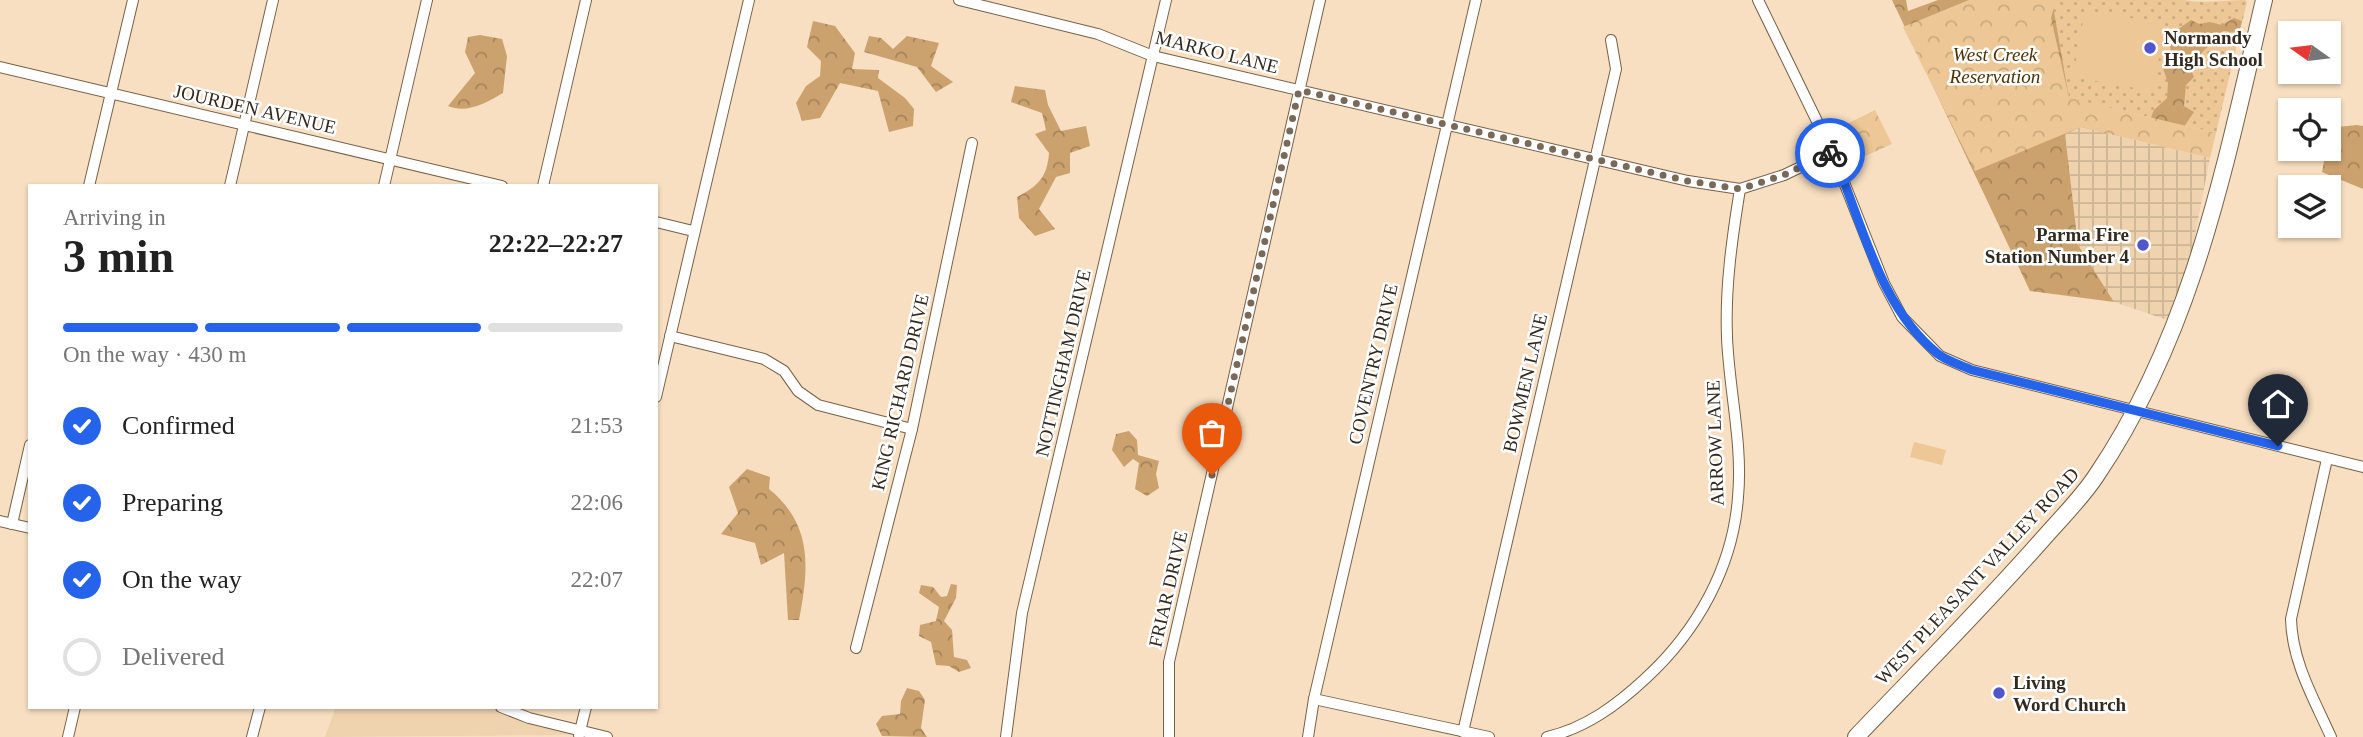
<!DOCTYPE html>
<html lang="en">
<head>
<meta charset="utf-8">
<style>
	body { margin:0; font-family:Georgia,serif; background:#f6f6f6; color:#222; height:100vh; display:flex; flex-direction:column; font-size:26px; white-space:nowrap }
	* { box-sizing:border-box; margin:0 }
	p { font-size:23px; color:#767676 }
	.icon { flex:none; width:38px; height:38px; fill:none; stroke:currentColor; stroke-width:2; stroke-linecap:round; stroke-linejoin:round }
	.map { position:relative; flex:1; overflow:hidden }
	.details { position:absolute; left:28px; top:184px; width:630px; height:525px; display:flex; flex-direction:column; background:#fff; border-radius:0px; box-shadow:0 2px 5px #0004 }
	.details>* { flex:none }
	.needle { width:46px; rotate:284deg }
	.buttons { position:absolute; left:2278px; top:21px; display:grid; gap:14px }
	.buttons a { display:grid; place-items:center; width:63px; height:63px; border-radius:0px; background:#fff; box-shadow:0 2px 5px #0004; font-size:35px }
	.pin { position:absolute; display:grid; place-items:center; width:60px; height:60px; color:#fff; margin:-72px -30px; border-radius:50% 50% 50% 0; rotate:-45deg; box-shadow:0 0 7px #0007 }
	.pin .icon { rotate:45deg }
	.courier { position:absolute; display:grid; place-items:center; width:70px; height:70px; margin:-35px; border:5px solid #2563eb; border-radius:50%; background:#fff; color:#222; box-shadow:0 2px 9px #0007 }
	.overview em { font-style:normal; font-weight:700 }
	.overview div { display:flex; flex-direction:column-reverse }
	.overview { display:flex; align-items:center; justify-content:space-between; height:119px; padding:0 35px }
	h1 { font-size:46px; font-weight:700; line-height:52px }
	.bar { display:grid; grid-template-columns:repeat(4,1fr); gap:10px 7px; align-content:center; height:84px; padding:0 35px }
	.bar i { height:9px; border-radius:5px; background:#e0e0e0 }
	.bar .current { background:#2563eb }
	.bar p { grid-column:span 4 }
	ol { padding:0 35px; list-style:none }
	li { display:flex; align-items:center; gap:21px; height:77px }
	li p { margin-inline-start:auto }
	li .icon { padding:7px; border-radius:50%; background:#2563eb; color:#fff; stroke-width:4 }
	li:last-child { color:#767676 }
	li i { width:38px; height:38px; border:4px solid #e0e0e0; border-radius:50% }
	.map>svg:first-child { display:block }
	.built { fill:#efd3af }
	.industrial { fill:url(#industrial-grid) }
	.grass { fill:url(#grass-dots) }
	.forest { fill:url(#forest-crowns) }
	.park { fill:url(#park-crowns) }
	.garden { fill:#edc796 }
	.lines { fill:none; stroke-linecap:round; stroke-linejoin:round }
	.minor-casing { stroke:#766147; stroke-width:12 }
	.secondary-casing { stroke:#766147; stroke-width:18 }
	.minor { stroke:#fff; stroke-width:10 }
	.secondary { stroke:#fff; stroke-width:16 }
	.done { stroke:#786958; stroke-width:7; stroke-dasharray:0 12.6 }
	.route { stroke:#2563eb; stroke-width:9 }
	.poi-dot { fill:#5256cc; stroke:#fff; stroke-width:2.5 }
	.labels { text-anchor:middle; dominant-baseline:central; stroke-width:5; stroke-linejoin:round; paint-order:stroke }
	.poi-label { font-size:19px; font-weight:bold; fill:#332a1f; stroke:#fff; text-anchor:start }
	.street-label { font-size:19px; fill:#332a1f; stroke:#fff }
	.park-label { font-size:19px; font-style:italic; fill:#4d3205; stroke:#fff }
</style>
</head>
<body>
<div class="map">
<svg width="2363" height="737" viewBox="0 0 2363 737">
	<defs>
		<pattern id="industrial-grid" width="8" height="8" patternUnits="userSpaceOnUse" patternTransform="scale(1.75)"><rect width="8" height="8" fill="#efd3af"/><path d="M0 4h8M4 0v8" fill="none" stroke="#cdb596"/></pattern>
		<pattern id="grass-dots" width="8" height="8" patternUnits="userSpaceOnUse" patternTransform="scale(1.75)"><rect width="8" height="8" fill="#edc796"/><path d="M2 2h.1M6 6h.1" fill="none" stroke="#ccab81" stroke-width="1.8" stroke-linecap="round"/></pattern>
		<pattern id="forest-crowns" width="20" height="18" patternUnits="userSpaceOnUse" patternTransform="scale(1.75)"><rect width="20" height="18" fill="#cba26e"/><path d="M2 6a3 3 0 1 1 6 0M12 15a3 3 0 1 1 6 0" fill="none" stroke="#a5845a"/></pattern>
		<pattern id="park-crowns" width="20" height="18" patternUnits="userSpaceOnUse" patternTransform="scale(1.75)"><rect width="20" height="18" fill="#edc796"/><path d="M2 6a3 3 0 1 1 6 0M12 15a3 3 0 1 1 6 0" fill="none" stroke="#ccab81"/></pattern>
	</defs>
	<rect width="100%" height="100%" fill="#f8dfc1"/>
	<!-- built -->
	<path class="built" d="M336 707H493L572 735 325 737Z"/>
	<!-- industrial -->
	<path class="industrial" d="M2081 127 2210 158 2191 256 2170 321 2114 302 2078 245 2065 134Z"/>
	<!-- grass -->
	<path class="grass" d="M2050 0H2184C2203 4 2225 0 2245 0L2247 2 2216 133 2069 98Z"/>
	<!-- forest -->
	<g class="forest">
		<path d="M1892 0H1906L1908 11 1938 0H2052L2069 98 2134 114 2128 138 2081 127 2065 134 2078 245 2114 302 2030 291Z"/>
		<path d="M2234 18 2242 21 2239 32 2223 31 2189 66 2194 77 2186 85 2184 106 2194 112 2177 137 2149 123 2154 110 2167 98 2168 83 2162 65 2172 54 2167 37 2191 20 2199 24 2210 22 2222 25Z"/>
		<path d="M813 21 835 26 855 53 852 69 879 70 878 78 905 98 914 109 913 126 889 132 878 91 840 83 820 118 802 121 796 103 806 86 820 76 821 61 807 47Z"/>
		<path d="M480 35 502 39 507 56 503 93C486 103 467 114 448 106L475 73 465 52 468 37Z"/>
		<path d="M869 36 881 38 893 49 907 36 939 43 931 66 953 82 936 92 917 67 864 52Z"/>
		<path d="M1015 86 1045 90 1048 105 1061 131 1086 126 1090 146 1070 153V173L1056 177 1039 209 1055 229 1035 236 1019 218 1017 197C1038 186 1047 178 1049 153L1035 134 1046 130 1042 113 1011 102Z"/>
		<path d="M2357 125 2363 126V189L2322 172 2329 136 2337 127Z"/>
		<path d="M1129 431 1137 440 1138 455 1159 461 1156 474 1159 488 1147 496 1135 489 1139 463 1133 459 1124 467 1112 450 1116 434Z"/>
		<path d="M747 469 770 477 769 489C813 525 809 568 799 620H788L784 553 761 565 755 543 721 534 738 513 729 487Z"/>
		<path d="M951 584 957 585 956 598 944 621 952 630 954 657 967 660 971 668 959 672 949 666 936 665 931 642 919 636 920 625 936 621 939 607 919 593 921 585 933 587 941 597 947 596Z"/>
		<path d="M907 688 919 691 925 700 921 728 927 737 882 736 876 724 882 716 900 714 901 701Z"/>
	</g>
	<!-- park -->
	<g class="park">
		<path d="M1969 0H2056L2051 18 2069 98 2216 133 2210 158 2081 127 1975 171 1903 27Z"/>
		<path d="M1875 110 1892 144 1852 162 1837 129Z"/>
	</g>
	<!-- garden -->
	<g class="garden">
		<path d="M2085 10 2165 24 2153 91 2073 77Z"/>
		<path d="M1914 442 1946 450 1942 465 1910 457Z"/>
	</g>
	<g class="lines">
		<defs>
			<g id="minor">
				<path d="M959 0 1098 34 1153 56 1688 181 1740 189 1784 175 1832 152"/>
				<path d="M1758 0 1832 152 1884 283 1902 317 1940 356 1972 370 2363 467"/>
				<path d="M0 67 502 186"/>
				<path d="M89 186 133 0"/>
				<path d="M230 186 273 0"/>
				<path d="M384 186 427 0"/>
				<path d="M543 186 586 0"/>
				<path d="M656 222 693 231"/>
				<path d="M670 336 764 359 784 371 798 391 818 405 912 429"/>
				<path d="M656 397 749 0"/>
				<path d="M2327 459 2291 619C2292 662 2314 699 2331 737"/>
				<path d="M0 521 30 528"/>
				<path d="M12 524 30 445"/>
				<path d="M856 648 912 429 972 143"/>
				<path d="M1314 699 1489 737"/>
				<path d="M501 707 529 718 607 737"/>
				<path d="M1463 732 1616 69 1611 40"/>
				<path d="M579 735 586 707"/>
				<path d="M68 737 75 707"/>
				<path d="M252 737 260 707"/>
				<path d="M1006 737 1022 613 1166 0"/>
				<path d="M1169 737V662L1320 0"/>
				<path d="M1308 737 1314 699 1476 0"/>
				<path d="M1547 737C1586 728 1617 705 1646 678 1697 631 1733 567 1738 497 1743 444 1729 390 1727 337 1725 287 1732 239 1740 189"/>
			</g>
			<path id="secondary" d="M1856 737C1918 672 1982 608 2041 541 2059 520 2081 499 2096 476 2193 333 2225 166 2264 0"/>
		</defs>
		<!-- minor casing -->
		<use href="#minor" class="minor-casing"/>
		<!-- secondary casing -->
		<use href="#secondary" class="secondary-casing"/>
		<!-- minor -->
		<use href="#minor" class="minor"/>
		<!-- secondary -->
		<use href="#secondary" class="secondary"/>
	</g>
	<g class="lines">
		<!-- done -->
		<path class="done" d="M1212 475 1299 90 1688 181 1740 189 1784 175 1830 153"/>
		<!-- route -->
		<path class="route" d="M1830 153 1832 152C1862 220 1878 306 1938 354 1947 361 1961 365 1972 370L2278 446"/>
	</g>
	<!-- markers -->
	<g class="poi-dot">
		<circle cx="2150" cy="48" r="7"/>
		<circle cx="2143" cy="245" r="7"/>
		<circle cx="1999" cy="693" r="7"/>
	</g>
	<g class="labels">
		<!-- poi labels -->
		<g class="poi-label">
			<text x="2164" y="37">Normandy<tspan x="2164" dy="22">High School</tspan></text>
			<text x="2129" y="234" text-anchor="end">Parma Fire<tspan x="2129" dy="22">Station Number 4</tspan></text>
			<text x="2013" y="682">Living<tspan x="2013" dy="22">Word Church</tspan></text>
		</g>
		<!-- street labels -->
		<g class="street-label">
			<text transform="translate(1217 52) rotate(14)">MARKO LANE</text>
			<text transform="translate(255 109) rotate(13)">JOURDEN AVENUE</text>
			<text transform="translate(1063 363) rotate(-77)">NOTTINGHAM DRIVE</text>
			<text transform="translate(1373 364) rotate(-77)">COVENTRY DRIVE</text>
			<text transform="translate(1525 383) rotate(-77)">BOWMEN LANE</text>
			<text transform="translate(900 392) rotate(-77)">KING RICHARD DRIVE</text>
			<text transform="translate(1715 443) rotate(-92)">ARROW LANE</text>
			<text transform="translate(1977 576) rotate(-47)">WEST PLEASANT VALLEY ROAD</text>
			<text transform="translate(1168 589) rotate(-77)">FRIAR DRIVE</text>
		</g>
		<!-- park labels -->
		<g class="park-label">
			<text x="1995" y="54">West Creek<tspan x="1995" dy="22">Reservation</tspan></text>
		</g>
	</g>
</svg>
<div class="buttons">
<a><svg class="needle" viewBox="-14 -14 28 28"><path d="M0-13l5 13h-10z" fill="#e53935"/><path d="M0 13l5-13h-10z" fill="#767676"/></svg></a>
<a><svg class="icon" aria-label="locate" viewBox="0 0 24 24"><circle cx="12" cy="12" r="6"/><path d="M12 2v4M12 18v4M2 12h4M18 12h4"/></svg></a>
<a><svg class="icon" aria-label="layers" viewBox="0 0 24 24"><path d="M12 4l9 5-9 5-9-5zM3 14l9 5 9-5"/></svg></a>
</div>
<div class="pin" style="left:1212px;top:475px;background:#ea580c"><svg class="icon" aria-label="bag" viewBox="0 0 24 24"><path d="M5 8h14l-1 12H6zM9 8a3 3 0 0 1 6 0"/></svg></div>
<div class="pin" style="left:2278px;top:446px;background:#1f2937"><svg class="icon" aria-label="home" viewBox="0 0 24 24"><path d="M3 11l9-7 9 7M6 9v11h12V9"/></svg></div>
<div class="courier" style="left:1830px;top:153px"><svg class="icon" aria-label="bike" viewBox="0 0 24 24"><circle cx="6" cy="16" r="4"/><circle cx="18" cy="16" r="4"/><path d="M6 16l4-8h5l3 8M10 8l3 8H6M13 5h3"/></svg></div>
<section class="details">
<div class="overview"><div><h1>3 min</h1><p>Arriving in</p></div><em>22:22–22:27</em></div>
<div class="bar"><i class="current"></i><i class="current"></i><i class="current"></i><i></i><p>On the way · 430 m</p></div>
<ol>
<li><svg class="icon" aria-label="check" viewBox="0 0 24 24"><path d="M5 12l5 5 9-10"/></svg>Confirmed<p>21:53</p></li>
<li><svg class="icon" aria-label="check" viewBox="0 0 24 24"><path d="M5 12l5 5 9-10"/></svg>Preparing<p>22:06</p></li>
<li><svg class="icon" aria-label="check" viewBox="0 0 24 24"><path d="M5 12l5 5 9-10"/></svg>On the way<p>22:07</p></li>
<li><i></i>Delivered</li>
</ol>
</section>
</div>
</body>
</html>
